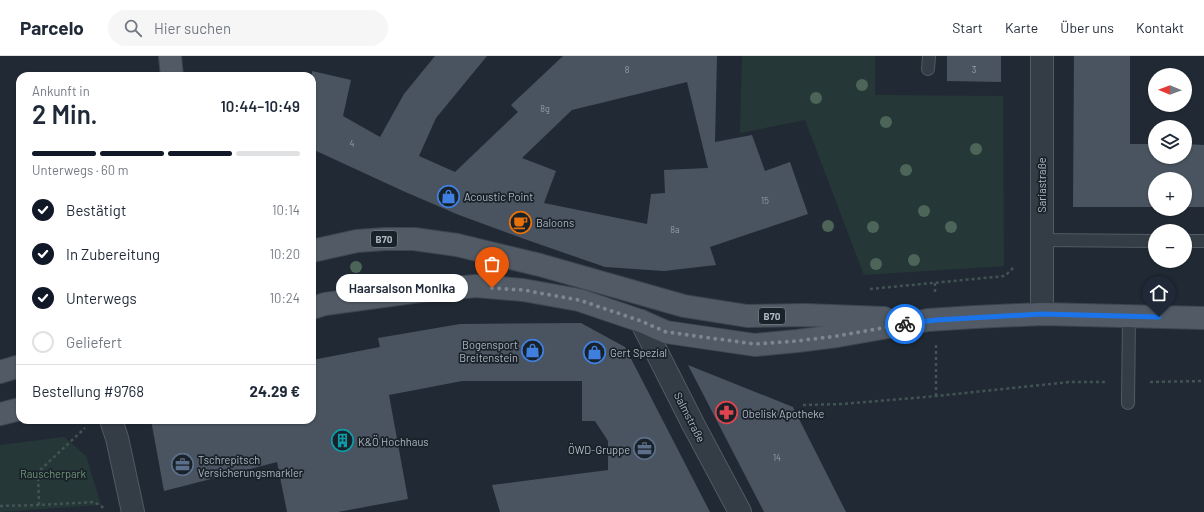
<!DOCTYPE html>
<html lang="de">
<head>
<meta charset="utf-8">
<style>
	body { margin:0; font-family:Barlow,sans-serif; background:#f6f6f7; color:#1f2937; height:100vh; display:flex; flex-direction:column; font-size:15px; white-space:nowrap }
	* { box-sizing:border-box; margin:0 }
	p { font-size:13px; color:#747a83 }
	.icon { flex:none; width:22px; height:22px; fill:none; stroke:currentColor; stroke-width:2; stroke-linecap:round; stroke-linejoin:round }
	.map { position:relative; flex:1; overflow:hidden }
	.drawer { position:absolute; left:16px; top:16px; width:300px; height:352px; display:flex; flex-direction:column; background:#fff; border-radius:12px; box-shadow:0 1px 3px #0004 }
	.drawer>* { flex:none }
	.needle { width:26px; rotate:271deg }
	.controls { position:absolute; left:1148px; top:12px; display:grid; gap:8px }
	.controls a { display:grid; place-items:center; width:44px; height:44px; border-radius:50%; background:#fff; box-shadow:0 1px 3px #0004; font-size:20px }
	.pin { position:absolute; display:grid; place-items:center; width:34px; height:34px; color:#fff; margin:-41px -17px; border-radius:50% 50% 50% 0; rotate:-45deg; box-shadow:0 0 4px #0007 }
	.pin .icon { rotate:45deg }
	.courier { position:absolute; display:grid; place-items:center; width:40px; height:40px; margin:-20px; border:3px solid #1a73e8; border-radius:50%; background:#fff; color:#222; box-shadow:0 1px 5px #0007 }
	.bubble { position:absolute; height:28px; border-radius:14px; background:#fff; box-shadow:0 1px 3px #0004; font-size:13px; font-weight:600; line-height:28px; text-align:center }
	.summary em { font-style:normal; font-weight:600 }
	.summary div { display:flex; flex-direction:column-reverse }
	.summary { display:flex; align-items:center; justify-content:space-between; height:68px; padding:0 16px }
	h1 { font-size:26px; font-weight:600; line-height:30px }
	.bar { display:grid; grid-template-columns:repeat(4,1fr); gap:6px 4px; align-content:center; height:48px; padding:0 16px }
	.bar i { height:5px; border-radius:3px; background:#e0e1e3 }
	.bar .selected { background:#111827 }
	.bar p { grid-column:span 4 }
	.line { display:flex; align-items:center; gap:10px; padding:0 16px; border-top:1px solid #e0e1e3 }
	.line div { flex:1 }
	ol { padding:0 16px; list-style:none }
	li { display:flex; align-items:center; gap:12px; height:44px }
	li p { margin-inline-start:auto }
	li .icon { padding:4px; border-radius:50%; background:#111827; color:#fff; stroke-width:4 }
	li:last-child { color:#747a83 }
	li i { width:22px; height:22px; border:2px solid #e0e1e3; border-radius:50% }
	header { display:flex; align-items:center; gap:24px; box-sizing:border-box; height:56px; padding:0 20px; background:#fff; border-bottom:1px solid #e0e1e3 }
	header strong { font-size:19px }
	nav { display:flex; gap:22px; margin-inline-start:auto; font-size:14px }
	.search { width:280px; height:36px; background:#f6f6f7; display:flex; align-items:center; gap:10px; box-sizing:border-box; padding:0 14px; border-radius:22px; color:#747a83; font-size:15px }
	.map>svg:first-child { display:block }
	.green { fill:#253837 }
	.building { fill:#495460; fill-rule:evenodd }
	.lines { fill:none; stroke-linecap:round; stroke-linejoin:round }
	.lane-casing { stroke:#515a63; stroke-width:14 }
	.street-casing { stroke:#515a63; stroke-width:24 }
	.primary-casing { stroke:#3d454e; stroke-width:24 }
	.path { stroke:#425354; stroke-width:2.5; stroke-dasharray:3 3; stroke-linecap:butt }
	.lane { stroke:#343c45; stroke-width:12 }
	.street { stroke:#343c45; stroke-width:22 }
	.primary { stroke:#525b65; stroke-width:22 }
	.tree { fill:#4c6558 }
	.done { stroke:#7d8690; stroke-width:4; stroke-dasharray:0 7.2 }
	.route { stroke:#1a73e8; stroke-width:5 }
	.labels { text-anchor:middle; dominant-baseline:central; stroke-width:3.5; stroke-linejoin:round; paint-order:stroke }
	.number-label { font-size:9px; fill:#959eaa }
	.shield { fill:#192129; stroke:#818a94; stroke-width:1 }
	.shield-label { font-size:10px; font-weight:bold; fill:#aeb7c2 }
	.street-label { font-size:11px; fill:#aeb7c2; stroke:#192129 }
	.poi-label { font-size:11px; fill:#aeb7c2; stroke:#192129; text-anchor:start }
	.park-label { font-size:11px; fill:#709675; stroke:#192129 }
</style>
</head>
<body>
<header>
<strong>Parcelo</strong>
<div class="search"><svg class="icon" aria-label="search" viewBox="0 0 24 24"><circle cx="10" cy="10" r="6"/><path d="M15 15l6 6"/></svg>Hier suchen</div>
<nav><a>Start</a><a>Karte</a><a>Über uns</a><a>Kontakt</a></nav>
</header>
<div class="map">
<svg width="1204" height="456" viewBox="0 0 1204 456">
	<rect width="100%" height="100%" fill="#212a34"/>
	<!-- green -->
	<g class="green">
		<path d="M742 0H875V39L1003 40 1004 210 864 219 805 64 740 77Z"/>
		<path d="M64 381 86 400 101 449 0 456V389Z"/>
	</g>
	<!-- building -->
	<g class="building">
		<path d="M435 0H487L436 62 419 100 455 116 518 56 511 49 563 0H717L715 86 752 79 765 115 790 106 808 158 710 191 716 209 664 215 605 211 530 185 459 159 403 135 312 93V15L351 24 343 60 380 81 404 38ZM687 26 708 112 664 114 665 137 651 138 647 168 544 147 556 115 522 102 572 54Z"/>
		<path d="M947 0H1001V26L947 25Z"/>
		<path d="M1074 0H1130V88H1155V101H1185V88L1204 89V151H1185V123H1155V151H1073Z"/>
		<path d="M581 267 625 291 710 456H500L492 429 608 414V385L595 365H582V325H462L389 339 408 443 338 456H287L277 406 164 435 151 364H312V304L380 291 378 282 460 268Z"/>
		<path d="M688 309 793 351 846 456H764Z"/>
	</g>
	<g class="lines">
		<defs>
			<g id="lane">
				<path d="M928 13 929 0"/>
				<path d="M1041 184 1155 185"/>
				<path d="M1185 185H1204"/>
				<path d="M1128 347 1129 260"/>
			</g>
			<g id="street">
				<path d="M1042 0V258"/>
				<path d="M641 265 692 366 740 456"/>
				<path d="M111 364 117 382 133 456"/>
			</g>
			<g id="primary">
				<path d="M170 0 172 20"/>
				<path d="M312 195 357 185 385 183H414L457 189 540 209 684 250 747 260 805 259 884 262"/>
				<path d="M312 252 325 248 420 235 476 230 523 234 579 244 641 265 666 276 755 289 797 285 837 280 928 264 975 261 1042 258 1204 262"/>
				<path d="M0 316 20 310"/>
				<path d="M0 358 20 353"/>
			</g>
		</defs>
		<!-- lane casing -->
		<use href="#lane" class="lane-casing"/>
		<!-- street casing -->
		<use href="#street" class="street-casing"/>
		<!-- primary casing -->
		<use href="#primary" class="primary-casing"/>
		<!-- path -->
		<g class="path">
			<path d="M935 227V236"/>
			<path d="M870 233 1005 220 1014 211"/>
			<path d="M1150 326 1204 325"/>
			<path d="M936 340V289"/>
			<path d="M803 349 843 348 936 340 1070 326H1107"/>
			<path d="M39 449 38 416 85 372"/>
			<path d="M0 450 39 449 94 446 104 452V454"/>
		</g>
		<!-- lane -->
		<use href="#lane" class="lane"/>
		<!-- street -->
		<use href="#street" class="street"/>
		<!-- primary -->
		<use href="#primary" class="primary"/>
	</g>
	<!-- trees -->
	<g class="tree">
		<circle cx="862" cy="29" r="6"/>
		<circle cx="816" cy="42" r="6"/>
		<circle cx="886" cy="66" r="6"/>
		<circle cx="976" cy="93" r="6"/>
		<circle cx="906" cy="114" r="6"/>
		<circle cx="924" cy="155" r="6"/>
		<circle cx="828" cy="170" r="6"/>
		<circle cx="873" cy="171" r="6"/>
		<circle cx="951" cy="171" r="6"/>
		<circle cx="914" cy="204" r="6"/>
		<circle cx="876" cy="208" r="6"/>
		<circle cx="356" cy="211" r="6"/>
	</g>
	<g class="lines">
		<!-- done -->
		<path class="done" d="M492 232 523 234 579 244 641 265 666 276 755 288 797 285 837 280 905 268"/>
		<!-- route -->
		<path class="route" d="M905 268 936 264 1042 258 1159 261"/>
	</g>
	<!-- icons -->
	<defs>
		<symbol id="shop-ring" viewBox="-11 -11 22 22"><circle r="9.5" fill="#192129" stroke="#3f7fe0" stroke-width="1.5"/><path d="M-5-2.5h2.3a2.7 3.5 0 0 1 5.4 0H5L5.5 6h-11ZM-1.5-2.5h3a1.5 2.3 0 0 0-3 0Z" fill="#3f7fe0"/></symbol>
		<symbol id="cafe-ring" viewBox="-11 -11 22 22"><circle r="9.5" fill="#192129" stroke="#e8710a" stroke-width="1.5"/><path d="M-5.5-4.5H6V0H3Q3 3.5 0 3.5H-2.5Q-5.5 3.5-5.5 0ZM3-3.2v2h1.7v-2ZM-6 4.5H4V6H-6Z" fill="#e8710a"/></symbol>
		<symbol id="pharmacy-ring" viewBox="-11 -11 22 22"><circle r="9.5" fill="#192129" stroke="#e0444e" stroke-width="1.5"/><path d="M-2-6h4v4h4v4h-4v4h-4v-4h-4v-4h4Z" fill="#e0444e"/></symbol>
		<symbol id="building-ring" viewBox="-11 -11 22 22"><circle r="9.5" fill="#192129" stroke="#0f9aa8" stroke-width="1.5"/><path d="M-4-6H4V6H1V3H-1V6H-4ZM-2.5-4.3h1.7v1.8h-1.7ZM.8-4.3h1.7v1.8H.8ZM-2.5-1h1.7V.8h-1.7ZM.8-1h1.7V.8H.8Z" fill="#0f9aa8"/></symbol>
		<symbol id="office-ring" viewBox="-11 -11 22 22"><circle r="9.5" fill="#192129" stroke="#5c6f8a" stroke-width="1.5"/><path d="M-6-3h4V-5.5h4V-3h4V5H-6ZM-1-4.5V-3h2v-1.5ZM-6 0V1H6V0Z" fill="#5c6f8a"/></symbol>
	</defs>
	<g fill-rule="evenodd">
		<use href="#shop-ring" x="436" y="128" width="25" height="25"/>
		<use href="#cafe-ring" x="508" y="154" width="25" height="25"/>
		<use href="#shop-ring" x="520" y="282" width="25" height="25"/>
		<use href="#shop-ring" x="582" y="284" width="25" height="25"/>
		<use href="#pharmacy-ring" x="714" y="344" width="25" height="25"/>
		<use href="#building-ring" x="330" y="372" width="25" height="25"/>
		<use href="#office-ring" x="632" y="380" width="25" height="25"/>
		<use href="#office-ring" x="170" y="396" width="25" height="25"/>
	</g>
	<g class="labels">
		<!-- number labels -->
		<g class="number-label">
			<text x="627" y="13">8</text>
			<text x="974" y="13">3</text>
			<text x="545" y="52">8g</text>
			<text x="352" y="87">4</text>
			<text x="765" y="144">15</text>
			<text x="675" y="173">8a</text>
			<text x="777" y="401">14</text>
		</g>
		<!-- shield labels -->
		<g class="shield">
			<rect x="371" y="175" width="26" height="16" rx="3"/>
			<rect x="759" y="252" width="26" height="16" rx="3"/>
		</g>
		<g class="shield-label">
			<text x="384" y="183">B70</text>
			<text x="772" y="260">B70</text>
		</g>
		<!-- street labels -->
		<g class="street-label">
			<text transform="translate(1041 129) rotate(-90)">Sariastraße</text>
			<text transform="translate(690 361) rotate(63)">Salmstraße</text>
		</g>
		<!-- poi labels -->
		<g class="poi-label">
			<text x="464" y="140">Acoustic Point</text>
			<text x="536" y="166">Baloons</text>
			<text x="518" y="288" text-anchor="end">Bogensport<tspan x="518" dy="13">Breitenstein</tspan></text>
			<text x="610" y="296">Gert Spezial</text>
			<text x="742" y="357">Obelisk Apotheke</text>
			<text x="358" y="385">K&amp;Ö Hochhaus</text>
			<text x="630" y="393" text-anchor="end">ÖWD-Gruppe</text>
			<text x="198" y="403">Tschrepitsch<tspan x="198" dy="13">Versicherungsmarkler</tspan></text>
		</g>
		<!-- park labels -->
		<g class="park-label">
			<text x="53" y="417">Rauscherpark</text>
		</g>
	</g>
</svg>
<div class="controls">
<a><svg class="needle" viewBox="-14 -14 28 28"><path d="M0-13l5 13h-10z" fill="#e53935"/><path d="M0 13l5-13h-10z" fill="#747a83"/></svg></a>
<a><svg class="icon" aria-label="layers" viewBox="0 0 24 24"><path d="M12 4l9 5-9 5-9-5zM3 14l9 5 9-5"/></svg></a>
<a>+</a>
<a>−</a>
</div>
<div class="pin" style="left:492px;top:232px;background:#ea580c"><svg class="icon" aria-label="bag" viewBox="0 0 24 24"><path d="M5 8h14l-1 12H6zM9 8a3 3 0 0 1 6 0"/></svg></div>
<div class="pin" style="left:1159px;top:261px;background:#1f2937"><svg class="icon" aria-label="home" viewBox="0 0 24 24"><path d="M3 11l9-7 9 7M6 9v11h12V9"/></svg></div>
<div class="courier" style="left:905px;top:268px"><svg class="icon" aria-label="bike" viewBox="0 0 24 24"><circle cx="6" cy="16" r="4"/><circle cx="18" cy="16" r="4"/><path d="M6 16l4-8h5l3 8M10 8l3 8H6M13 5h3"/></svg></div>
<div class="bubble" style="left:336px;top:218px;width:132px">Haarsalson Monika</div>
<section class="drawer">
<div class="summary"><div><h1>2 Min.</h1><p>Ankunft in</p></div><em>10:44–10:49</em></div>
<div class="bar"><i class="selected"></i><i class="selected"></i><i class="selected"></i><i></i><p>Unterwegs · 60 m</p></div>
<ol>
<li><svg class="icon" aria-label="check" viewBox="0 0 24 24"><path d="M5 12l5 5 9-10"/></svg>Bestätigt<p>10:14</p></li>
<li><svg class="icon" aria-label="check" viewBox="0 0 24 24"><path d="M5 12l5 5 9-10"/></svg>In Zubereitung<p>10:20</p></li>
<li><svg class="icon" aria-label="check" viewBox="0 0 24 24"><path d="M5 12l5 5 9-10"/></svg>Unterwegs<p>10:24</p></li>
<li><i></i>Geliefert</li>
</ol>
<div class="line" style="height:52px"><div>Bestellung #9768</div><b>24.29 €</b></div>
</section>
</div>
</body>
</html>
